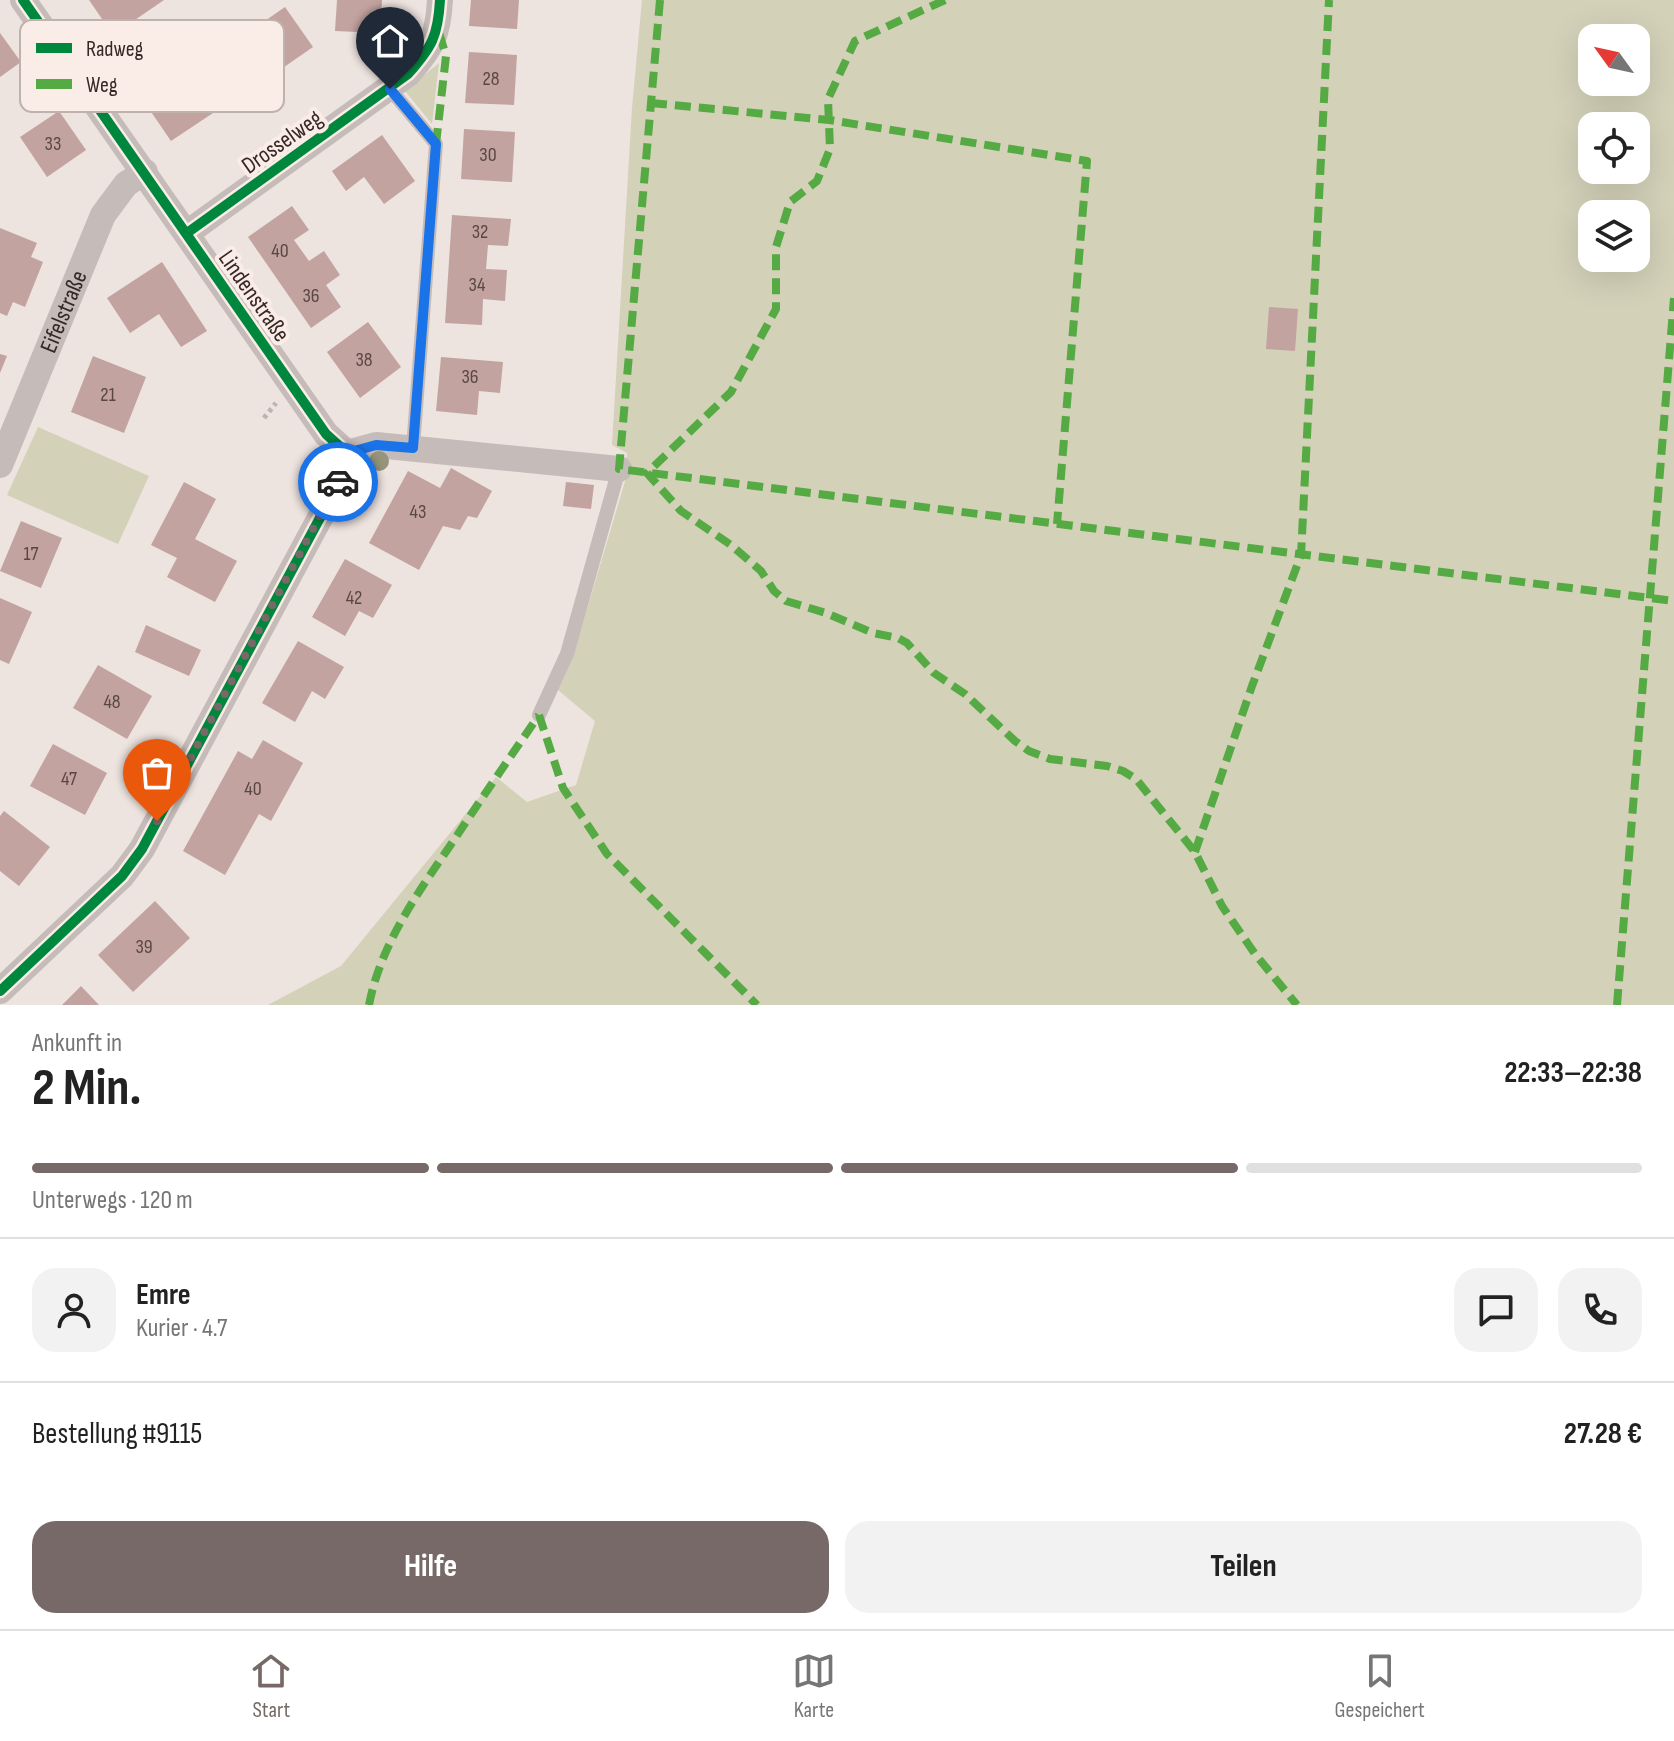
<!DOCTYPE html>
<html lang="de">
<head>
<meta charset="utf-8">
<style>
	body { margin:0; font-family:"Sofia Sans Condensed",sans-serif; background:#f2f2f2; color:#222; height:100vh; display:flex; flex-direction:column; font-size:30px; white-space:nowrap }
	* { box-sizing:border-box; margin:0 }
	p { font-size:26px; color:#767676 }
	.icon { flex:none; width:44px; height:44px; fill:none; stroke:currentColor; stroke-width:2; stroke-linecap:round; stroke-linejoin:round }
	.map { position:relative; height:1005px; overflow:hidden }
	.side { display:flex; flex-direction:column; background:#fff; flex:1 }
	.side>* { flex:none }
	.needle { width:52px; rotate:303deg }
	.buttons { position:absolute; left:1578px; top:24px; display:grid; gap:16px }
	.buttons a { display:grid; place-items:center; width:72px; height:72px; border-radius:16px; background:#fff; box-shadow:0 8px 32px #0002; font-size:40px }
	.pin { position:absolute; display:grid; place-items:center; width:68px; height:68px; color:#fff; margin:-82px -34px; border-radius:50% 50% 50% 0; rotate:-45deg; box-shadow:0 0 8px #0007 }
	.pin .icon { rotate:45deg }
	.courier { position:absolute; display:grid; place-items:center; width:80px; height:80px; margin:-40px; border:6px solid #1a73e8; border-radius:50%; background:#fff; color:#222; box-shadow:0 2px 10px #0007 }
	.overview em { font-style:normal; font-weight:700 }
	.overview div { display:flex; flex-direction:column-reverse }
	.overview { display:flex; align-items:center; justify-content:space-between; height:136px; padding:0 32px }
	h1 { font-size:52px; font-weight:700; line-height:60px }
	.bar { display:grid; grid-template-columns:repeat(4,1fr); gap:12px 8px; align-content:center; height:96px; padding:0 32px }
	.bar i { height:10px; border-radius:6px; background:#e0e0e0 }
	.bar .selected { background:#766967 }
	.bar p { grid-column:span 4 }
	.line { display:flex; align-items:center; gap:20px; padding:0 32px; border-top:2px solid #e0e0e0 }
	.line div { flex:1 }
	.round { display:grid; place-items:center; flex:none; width:84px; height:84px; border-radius:24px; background:#f2f2f2 }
	.cta { display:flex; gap:16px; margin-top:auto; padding:16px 32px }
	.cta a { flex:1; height:92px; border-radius:24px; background:#766967; color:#fff; font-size:32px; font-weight:700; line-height:92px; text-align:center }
	.cta a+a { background:#f2f2f2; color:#222 }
	.dock { display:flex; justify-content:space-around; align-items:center; height:112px; border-top:2px solid #e0e0e0; background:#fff; font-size:22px; color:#767676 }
	.dock a { display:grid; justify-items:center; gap:4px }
	.dock .selected { color:#766967 }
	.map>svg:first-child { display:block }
	.green { fill:#d3d1b8; fill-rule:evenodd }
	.building { fill:#c2a3a0 }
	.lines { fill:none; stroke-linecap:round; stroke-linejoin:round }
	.path { stroke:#beb4b1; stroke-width:5; stroke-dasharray:4 4; stroke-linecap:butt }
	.lane { stroke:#c5bbb8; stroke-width:14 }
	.street { stroke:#c5bbb8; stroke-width:26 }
	.quiet { stroke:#5a4; stroke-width:8; stroke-dasharray:16 8; stroke-linecap:butt }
	.cycleway-casing { stroke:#faece6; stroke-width:15 }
	.cycleway { stroke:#00873e; stroke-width:10 }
	.tree { fill:#96957b }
	.done { stroke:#766967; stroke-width:8; stroke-dasharray:0 14.4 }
	.route { stroke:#1a73e8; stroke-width:10 }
	.labels { text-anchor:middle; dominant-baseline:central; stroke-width:8; stroke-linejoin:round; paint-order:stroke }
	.number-label { font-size:20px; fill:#594744 }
	.street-label { font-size:24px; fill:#362826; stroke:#faece6 }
	.key { fill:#faece6; stroke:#bfb1ac; stroke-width:2 }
	.key-label { font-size:22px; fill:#362826 }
</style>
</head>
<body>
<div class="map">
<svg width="1674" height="1005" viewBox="0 0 1674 1005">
	<rect width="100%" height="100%" fill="#ede3df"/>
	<!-- green -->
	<g class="green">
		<path d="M642 0H1674V1005H268L341 966 496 777 527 802 576 785 595 721 558 690 572 660 626 478 627 453 612 445 632 108ZM1592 38H1636V82H1592ZM1592 126H1636V170H1592ZM1592 214H1636V258H1592Z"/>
		<path d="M439 63 432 124 405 91Z"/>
		<path d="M38 427 149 476 118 544 7 495Z"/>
	</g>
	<!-- building -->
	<g class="building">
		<path d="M89 0H164L113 35Z"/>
		<path d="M337 0H382L380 33 335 31Z"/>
		<path d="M471 0H519L517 29 469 26Z"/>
		<path d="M285 7 313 47 271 76 243 36Z"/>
		<path d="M0 33 21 62 0 77Z"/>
		<path d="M469 52 517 55 514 105 465 103Z"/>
		<path d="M217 54 243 93 171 141 145 103Z"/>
		<path d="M59 111 86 150 47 177 20 137Z"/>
		<path d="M464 129 515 132 512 182 461 179Z"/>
		<path d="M382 135 415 181 384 204 364 177 346 191 332 171Z"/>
		<path d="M292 206 309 230 294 240 309 261 324 251 340 275 326 285 341 307 311 328 248 237Z"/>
		<path d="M452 215 511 219 508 246 488 245 486 269 507 270 505 301 483 299 482 325 445 323Z"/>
		<path d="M0 228 37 243 31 257 43 262 25 307 13 302 7 316 0 313Z"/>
		<path d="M162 262 207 331 181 347 159 314 130 333 107 298Z"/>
		<path d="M1269 307 1298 309 1295 351 1266 349Z"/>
		<path d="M368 322 401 367 360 398 327 352Z"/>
		<path d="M0 354 7 356 0 373Z"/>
		<path d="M93 356 146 377 124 433 71 412Z"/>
		<path d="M441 357 503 362 500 393 479 391 477 415 436 411Z"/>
		<path d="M451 468 492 491 477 518 468 516 460 530 443 526 419 570 369 543 408 471 440 488Z"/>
		<path d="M184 482 216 499 195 539 237 561 215 602 167 577 177 558 151 545Z"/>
		<path d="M566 482 594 485 591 509 563 506Z"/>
		<path d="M21 521 62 538 41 588 0 571Z"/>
		<path d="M345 559 392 585 373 618 359 611 345 636 312 617Z"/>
		<path d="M0 598 32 612 9 664 0 660Z"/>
		<path d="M146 625 201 650 189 676 135 652Z"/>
		<path d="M298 641 344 667 325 699 312 691 295 722 262 703Z"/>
		<path d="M98 665 152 696 127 739 73 708Z"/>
		<path d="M263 740 303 763 271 821 259 814 225 875 183 851 238 751 252 759Z"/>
		<path d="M53 744 107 773 85 815 30 786Z"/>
		<path d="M4 811 50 847 19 886 0 871V816Z"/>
		<path d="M155 901 190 938 133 992 98 955Z"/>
		<path d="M81 986 99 1005H62Z"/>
	</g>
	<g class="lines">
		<!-- path -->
		<path class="path" d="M264 418 276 403"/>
		<!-- lane -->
		<g class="lane">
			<path d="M390 89 436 144 413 448"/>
			<path d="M539 715 567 654 619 469"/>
		</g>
		<!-- street -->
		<g class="street">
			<path d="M23 0 326 434 347 453"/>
			<path d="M187 233 408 74C432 47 438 36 440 0"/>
			<path d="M347 453 376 445 619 469"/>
			<path id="s1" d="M0 465 103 215 126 184 145 172"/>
			<path d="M0 991 122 876 142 849 336 488 347 453"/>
		</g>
		<!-- quiet -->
		<g class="quiet">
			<path d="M660 0 619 469 1674 601"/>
			<path d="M945 0 855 41 828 99 830 149 817 181 790 202 776 247V309L731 392 647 473 681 511 731 545 761 571 774 591 786 601 826 613 873 633 898 638 907 643 934 673 965 694 1015 741 1029 751 1050 759 1107 766 1123 771 1136 779 1195 852 1222 906 1255 954 1297 1005"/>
			<path d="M651 103 829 120 1087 161 1057 524"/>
			<path d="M436 144 446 56 438 29"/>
			<path d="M539 715 563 788 607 854 757 1005"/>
			<path d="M1195 852 1252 686 1301 555 1329 0"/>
			<path d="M369 1005C381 942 420 890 456 837 483 796 511 756 539 715"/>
			<path d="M1617 1005 1674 298"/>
		</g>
		<defs>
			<g id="cycleway">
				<path d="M187 233 408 74C432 47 438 36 440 0"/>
				<path d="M0 991 122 876 142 849 336 488 347 453 326 434 23 0"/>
			</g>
		</defs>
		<!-- cycleway casing -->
		<use href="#cycleway" class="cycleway-casing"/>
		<!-- cycleway -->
		<use href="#cycleway" class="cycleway"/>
	</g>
	<!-- trees -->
	<circle class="tree" cx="379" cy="461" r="10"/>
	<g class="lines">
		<!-- done -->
		<path class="done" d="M157 821 338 482"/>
		<!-- route -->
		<path class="route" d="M338 482 347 453 376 445 413 448 436 144 390 89"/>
	</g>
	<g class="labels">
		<!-- number labels -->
		<g class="number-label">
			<text x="491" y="79">28</text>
			<text x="53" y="144">33</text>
			<text x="488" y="155">30</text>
			<text x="480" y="232">32</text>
			<text x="280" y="251">40</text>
			<text x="477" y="285">34</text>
			<text x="311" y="296">36</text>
			<text x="364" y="360">38</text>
			<text x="470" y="377">36</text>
			<text x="108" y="395">21</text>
			<text x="418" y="512">43</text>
			<text x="31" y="554">17</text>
			<text x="354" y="598">42</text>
			<text x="112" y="702">48</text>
			<text x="69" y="779">47</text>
			<text x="253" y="789">40</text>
			<text x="144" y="947">39</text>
		</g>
		<!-- street labels -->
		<g class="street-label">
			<text transform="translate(282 142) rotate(-35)">Drosselweg</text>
			<text transform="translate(254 296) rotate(55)">Lindenstraße</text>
			<text stroke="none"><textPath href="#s1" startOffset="166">Eifelstraße</textPath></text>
		</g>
	</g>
	<!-- legend -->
	<rect x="20" y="20" width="264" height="92" rx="12" class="key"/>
	<rect x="36" y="43" width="36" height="10" fill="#00873e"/>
	<rect x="36" y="79" width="36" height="10" fill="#5a4"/>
	<g class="key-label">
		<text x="86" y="56">Radweg</text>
		<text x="86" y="92">Weg</text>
	</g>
</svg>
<div class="buttons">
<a><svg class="needle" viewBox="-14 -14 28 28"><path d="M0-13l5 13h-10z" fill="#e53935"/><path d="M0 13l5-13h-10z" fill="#767676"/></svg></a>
<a><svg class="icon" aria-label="locate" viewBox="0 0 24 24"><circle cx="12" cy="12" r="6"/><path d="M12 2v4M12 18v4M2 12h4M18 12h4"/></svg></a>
<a><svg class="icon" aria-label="layers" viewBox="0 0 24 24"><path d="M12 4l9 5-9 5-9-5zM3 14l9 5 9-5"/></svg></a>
</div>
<div class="pin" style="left:157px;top:821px;background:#ea580c"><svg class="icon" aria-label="bag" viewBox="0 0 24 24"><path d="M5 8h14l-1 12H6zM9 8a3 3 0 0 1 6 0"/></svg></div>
<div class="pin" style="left:390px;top:89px;background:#1f2937"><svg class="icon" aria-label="home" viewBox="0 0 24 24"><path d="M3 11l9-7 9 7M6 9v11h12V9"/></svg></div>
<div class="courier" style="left:338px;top:482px"><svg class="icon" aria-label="car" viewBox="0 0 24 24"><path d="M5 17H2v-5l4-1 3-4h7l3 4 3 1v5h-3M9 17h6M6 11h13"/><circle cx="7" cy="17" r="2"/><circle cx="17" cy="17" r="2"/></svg></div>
</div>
<section class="side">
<div class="overview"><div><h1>2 Min.</h1><p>Ankunft in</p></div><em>22:33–22:38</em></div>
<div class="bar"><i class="selected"></i><i class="selected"></i><i class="selected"></i><i></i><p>Unterwegs · 120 m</p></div>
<div class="line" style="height:144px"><a class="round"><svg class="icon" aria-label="person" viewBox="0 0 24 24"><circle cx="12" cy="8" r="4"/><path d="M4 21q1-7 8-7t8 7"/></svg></a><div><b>Emre</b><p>Kurier · 4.7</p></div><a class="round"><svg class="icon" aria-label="chat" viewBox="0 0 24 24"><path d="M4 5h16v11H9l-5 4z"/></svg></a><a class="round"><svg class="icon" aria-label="phone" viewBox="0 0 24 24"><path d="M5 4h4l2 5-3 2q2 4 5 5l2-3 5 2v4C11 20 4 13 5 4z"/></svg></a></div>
<div class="line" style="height:104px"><div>Bestellung #9115</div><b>27.28 €</b></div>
<div class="cta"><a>Hilfe</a><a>Teilen</a></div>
</section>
<nav class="dock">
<a class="selected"><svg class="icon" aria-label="home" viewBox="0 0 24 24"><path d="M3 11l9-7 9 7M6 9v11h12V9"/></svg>Start</a>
<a><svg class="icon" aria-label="map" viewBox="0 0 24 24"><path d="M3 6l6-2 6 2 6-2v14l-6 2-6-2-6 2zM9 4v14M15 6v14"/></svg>Karte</a>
<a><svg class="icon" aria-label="saved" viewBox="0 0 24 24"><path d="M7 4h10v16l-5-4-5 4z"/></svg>Gespeichert</a>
</nav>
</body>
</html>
